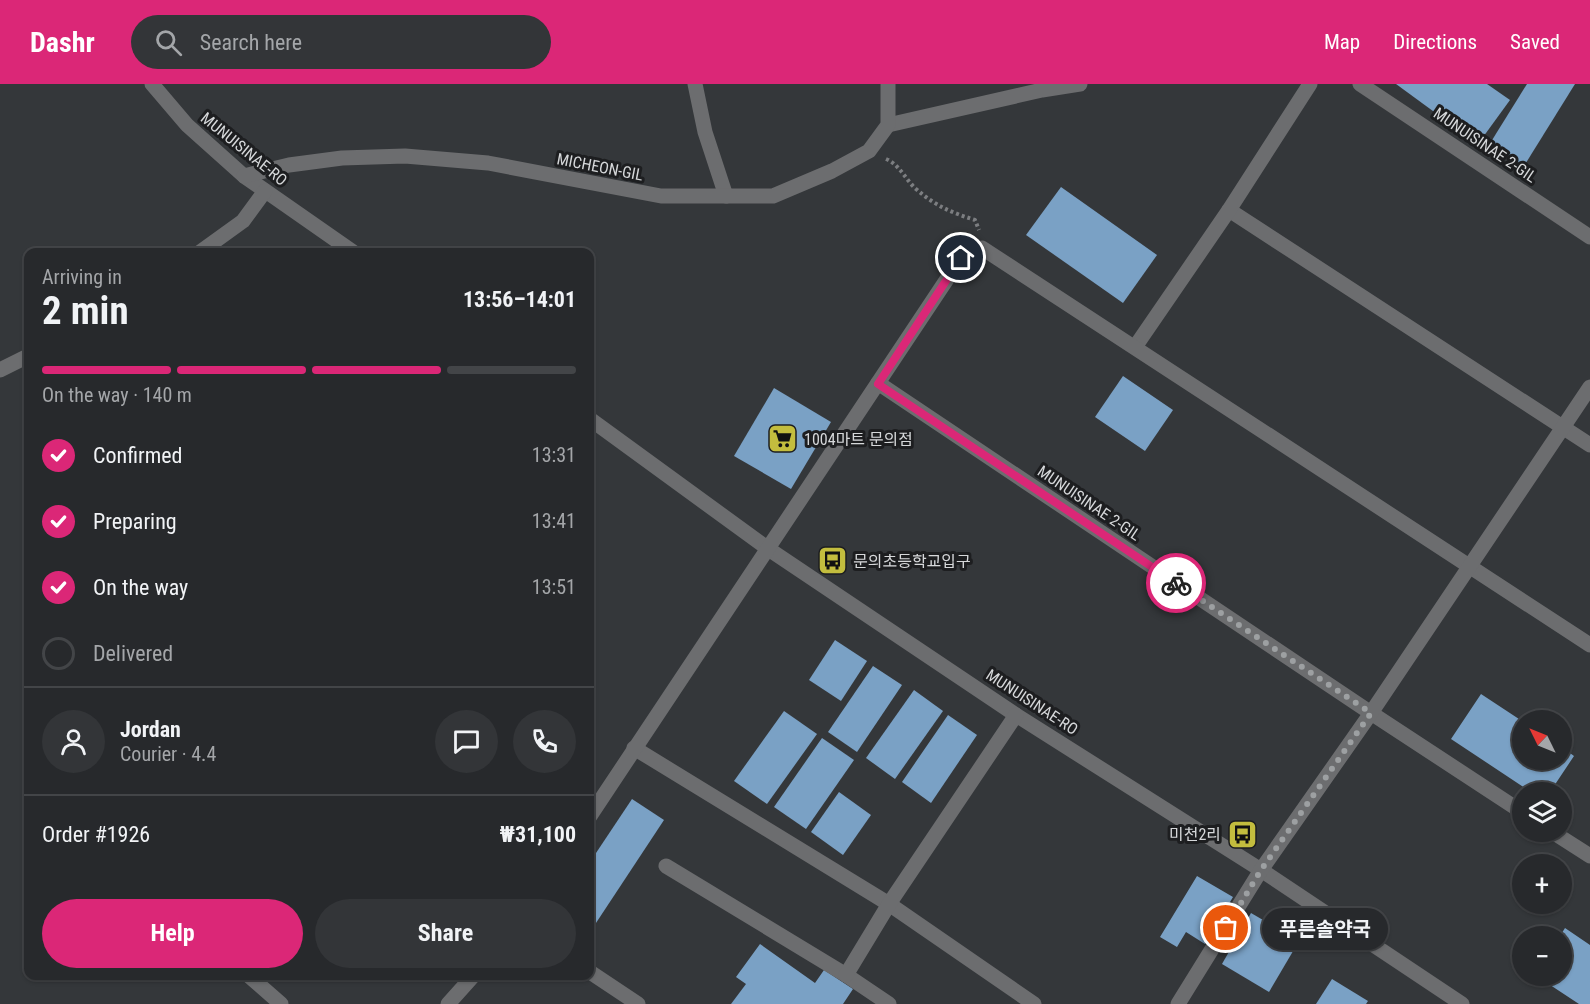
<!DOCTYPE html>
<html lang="en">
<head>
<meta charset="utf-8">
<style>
	body { margin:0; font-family:"Roboto Condensed","Noto Sans KR",sans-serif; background:#333538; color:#f1f3f6; height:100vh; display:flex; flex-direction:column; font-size:22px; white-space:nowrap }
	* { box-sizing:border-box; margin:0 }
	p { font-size:20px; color:#a4a6a9 }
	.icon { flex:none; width:33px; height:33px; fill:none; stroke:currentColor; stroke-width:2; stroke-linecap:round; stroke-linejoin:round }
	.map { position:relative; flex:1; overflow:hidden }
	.sheet { position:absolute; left:24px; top:164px; width:570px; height:732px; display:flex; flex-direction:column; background:#27292c; border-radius:12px; box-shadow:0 2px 4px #0004,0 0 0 2px #434548 }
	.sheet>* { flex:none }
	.needle { width:39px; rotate:313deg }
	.fabs { position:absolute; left:1512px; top:626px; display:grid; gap:12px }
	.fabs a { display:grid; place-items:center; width:60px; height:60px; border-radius:50%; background:#27292c; box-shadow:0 2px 4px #0004,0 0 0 2px #434548; font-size:30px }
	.pin { position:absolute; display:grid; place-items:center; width:51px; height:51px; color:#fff; margin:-26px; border:3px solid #fff; border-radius:50%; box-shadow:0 2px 6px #0007 }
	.courier { position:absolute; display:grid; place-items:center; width:60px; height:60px; margin:-30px; border:4px solid #db2777; border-radius:50%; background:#fff; color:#222; box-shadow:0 2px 8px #0007 }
	.bubble { position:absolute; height:42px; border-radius:21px; background:#27292c; box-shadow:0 2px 4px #0004,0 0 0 2px #434548; font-size:20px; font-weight:700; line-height:42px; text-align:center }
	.headline em { font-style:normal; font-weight:700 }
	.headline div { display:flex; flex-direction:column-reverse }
	.headline { display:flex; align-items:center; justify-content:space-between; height:102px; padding:0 18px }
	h1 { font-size:39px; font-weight:700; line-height:45px }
	.bar { display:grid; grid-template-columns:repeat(4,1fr); gap:9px 6px; align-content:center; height:72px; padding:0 18px }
	.bar i { height:8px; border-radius:4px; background:#434548 }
	.bar .selected { background:#db2777 }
	.bar p { grid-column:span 4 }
	.line { display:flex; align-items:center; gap:15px; padding:0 18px; border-top:2px solid #434548 }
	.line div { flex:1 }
	.round { display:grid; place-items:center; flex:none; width:63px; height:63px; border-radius:32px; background:#333538 }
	ol { padding:0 18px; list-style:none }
	li { display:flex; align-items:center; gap:18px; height:66px }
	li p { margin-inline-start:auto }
	li .icon { padding:6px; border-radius:50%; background:#db2777; color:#fff; stroke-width:4 }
	li:last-child { color:#a4a6a9 }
	li i { width:33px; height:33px; border:3px solid #434548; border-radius:50% }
	.primary-button { display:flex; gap:12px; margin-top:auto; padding:12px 18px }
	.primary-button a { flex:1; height:69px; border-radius:36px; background:#db2777; color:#fff; font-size:24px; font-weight:700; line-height:69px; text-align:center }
	.primary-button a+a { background:#333538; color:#f1f3f6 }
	header { display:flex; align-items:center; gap:36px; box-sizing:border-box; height:84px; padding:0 30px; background:#db2777; color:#fff }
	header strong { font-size:28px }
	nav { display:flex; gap:33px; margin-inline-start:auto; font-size:21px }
	.search { width:420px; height:54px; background:#333538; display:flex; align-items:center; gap:15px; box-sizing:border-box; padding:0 21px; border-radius:33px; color:#a4a6a9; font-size:22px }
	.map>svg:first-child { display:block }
	.building { fill:#7aa1c5 }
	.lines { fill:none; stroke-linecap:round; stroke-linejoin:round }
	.path { stroke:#7c7e81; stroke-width:4; stroke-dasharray:3 3; stroke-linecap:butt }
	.minor { stroke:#6c6d6f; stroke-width:15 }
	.done { stroke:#9da0a2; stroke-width:6; stroke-dasharray:0 10.8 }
	.route { stroke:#db2777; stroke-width:8 }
	.labels { text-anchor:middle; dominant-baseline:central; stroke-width:6; stroke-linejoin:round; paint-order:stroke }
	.street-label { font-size:16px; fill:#d6d8da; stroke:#1d1e20 }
	.poi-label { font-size:16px; fill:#d6d8da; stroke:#1d1e20; text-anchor:start }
</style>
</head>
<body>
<header>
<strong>Dashr</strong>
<div class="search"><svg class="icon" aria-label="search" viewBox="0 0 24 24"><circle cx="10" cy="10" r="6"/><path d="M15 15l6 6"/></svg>Search here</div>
<nav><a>Map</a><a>Directions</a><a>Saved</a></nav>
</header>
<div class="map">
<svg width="1590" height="920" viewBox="0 0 1590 920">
	<rect width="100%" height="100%" fill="#34373a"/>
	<!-- building -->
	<g class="building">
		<path d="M1396 0H1487L1510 16 1478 60Z"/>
		<path d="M1527 0H1575L1524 82 1489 61Z"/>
		<path d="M1061 103 1157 171 1123 219 1026 151Z"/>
		<path d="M1123 292 1173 326 1145 367 1095 333Z"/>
		<path d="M774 304 831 338 791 405 734 372Z"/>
		<path d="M835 556 867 577 841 617 809 596Z"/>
		<path d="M873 582 902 601 857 668 828 648Z"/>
		<path d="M914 606 943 627 895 695 866 674Z"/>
		<path d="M1481 610 1522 637V675H1562V663L1574 672 1550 708H1531L1451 655Z"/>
		<path d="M784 627 817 650 767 720 734 697Z"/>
		<path d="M948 631 977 651 931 719 902 698Z"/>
		<path d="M822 654 854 676 806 745 774 723Z"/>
		<path d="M839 708 871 731 843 771 811 748Z"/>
		<path d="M632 715 664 736 594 842 590 839V778Z"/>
		<path d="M1197 792 1233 813 1205 860 1186 848 1177 863 1160 853Z"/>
		<path d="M1251 829 1299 857 1269 908 1222 880Z"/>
		<path d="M1565 844 1590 861V920H1579L1535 891H1562V852H1560Z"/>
		<path d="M760 860 815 899 824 886 853 905 843 920H731L746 900 736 893Z"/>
		<path d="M1332 895 1368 917 1366 920H1316Z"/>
	</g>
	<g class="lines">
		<!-- path -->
		<path class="path" d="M886 75C900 81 905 95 916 105 936 122 950 128 975 136L979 146"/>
		<!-- minor -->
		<g class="minor">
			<path d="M152 0 187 41 244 92 353 168"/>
			<path d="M695 0 705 48 726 112"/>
			<path d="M1360 0 1590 153"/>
			<path d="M888 41 1042 6 1080 0"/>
			<path d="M244 92 289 81 342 74 405 72 488 79 661 112H773L832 87 869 67 888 41V0"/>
			<path d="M1229 126 1590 361"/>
			<path d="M200 168 243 137 265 107"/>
			<path d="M1135 263 1229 126 1310 0"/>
			<path d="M0 286 28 272"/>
			<path d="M878 299 1371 629 1522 728"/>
			<path d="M590 335 767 464 1016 631 1261 786 1462 920"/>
			<path d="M634 664 889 820 1034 920"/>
			<path d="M590 732 961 174 982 164 1590 561"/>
			<path d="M1551 747 1590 772"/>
			<path d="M666 782 846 891 889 920"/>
			<path d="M590 888 638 920"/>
			<path d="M248 891 281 920"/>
			<path d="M846 891 889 820 1016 631"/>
			<path d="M448 920 474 891"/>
			<path d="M1178 920 1261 786 1371 629 1590 303"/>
		</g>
	</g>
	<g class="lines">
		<!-- done -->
		<path class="done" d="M1176 499 1371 629 1261 786 1226 844"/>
		<!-- route -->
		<path class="route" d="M961 174 878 300 1176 499"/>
	</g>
	<!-- icons -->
	<defs>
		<symbol id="supermarket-square" viewBox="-11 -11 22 22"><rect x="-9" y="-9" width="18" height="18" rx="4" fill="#c3bd3e" stroke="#1d1e20"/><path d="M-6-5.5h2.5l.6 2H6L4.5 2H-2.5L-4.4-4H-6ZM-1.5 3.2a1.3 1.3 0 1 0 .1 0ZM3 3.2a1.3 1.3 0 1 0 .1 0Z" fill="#111"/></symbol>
		<symbol id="bus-square" viewBox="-11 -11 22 22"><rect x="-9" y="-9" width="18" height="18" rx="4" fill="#c3bd3e" stroke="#1d1e20"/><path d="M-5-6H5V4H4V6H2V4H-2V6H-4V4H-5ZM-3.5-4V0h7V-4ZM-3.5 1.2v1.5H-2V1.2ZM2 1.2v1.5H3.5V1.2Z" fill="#111"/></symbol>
	</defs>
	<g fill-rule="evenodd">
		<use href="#supermarket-square" x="766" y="338" width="33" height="33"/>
		<use href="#bus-square" x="816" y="460" width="33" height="33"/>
		<use href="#bus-square" x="1226" y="734" width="33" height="33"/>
	</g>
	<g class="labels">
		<!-- street labels -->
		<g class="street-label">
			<text transform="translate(1485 61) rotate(34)">MUNUISINAE 2-GIL</text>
			<text transform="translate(244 65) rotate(39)">MUNUISINAE-RO</text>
			<text transform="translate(600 83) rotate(11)">MICHEON-GIL</text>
			<text transform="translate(1089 419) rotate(34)">MUNUISINAE 2-GIL</text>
			<text transform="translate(1032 618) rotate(33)">MUNUISINAE-RO</text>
		</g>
		<!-- poi labels -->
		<g class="poi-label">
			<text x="804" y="355">1004마트 문의점</text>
			<text x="853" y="477">문의초등학교입구</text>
			<text x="1221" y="750" text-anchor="end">미천2리</text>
		</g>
	</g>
</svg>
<div class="fabs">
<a><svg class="needle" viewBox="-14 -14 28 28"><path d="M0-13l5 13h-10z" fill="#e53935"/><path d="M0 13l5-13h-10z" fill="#a4a6a9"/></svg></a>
<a><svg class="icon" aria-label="layers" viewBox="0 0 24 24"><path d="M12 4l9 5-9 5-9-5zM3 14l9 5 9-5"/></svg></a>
<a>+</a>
<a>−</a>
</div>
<div class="pin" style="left:1226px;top:844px;background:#ea580c"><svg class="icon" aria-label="bag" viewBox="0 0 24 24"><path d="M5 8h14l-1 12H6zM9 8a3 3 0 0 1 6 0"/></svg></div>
<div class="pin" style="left:961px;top:174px;background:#1f2937"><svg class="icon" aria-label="home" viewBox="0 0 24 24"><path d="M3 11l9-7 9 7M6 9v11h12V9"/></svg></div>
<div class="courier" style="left:1176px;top:499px"><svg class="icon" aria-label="bike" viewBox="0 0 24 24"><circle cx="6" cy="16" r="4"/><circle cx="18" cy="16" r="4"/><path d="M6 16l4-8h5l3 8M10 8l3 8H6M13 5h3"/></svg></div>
<div class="bubble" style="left:1262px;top:824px;width:126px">푸른솔약국</div>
<section class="sheet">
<div class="headline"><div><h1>2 min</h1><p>Arriving in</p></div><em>13:56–14:01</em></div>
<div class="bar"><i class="selected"></i><i class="selected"></i><i class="selected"></i><i></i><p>On the way · 140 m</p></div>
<ol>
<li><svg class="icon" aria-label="check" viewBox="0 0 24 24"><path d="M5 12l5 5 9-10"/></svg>Confirmed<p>13:31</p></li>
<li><svg class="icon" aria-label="check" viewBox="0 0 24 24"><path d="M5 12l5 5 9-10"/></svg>Preparing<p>13:41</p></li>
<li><svg class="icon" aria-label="check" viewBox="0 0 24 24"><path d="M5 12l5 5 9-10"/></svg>On the way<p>13:51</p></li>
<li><i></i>Delivered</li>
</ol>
<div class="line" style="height:108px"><a class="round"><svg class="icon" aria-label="person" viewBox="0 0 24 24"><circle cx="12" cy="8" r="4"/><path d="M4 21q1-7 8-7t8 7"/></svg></a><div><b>Jordan</b><p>Courier · 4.4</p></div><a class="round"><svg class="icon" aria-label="chat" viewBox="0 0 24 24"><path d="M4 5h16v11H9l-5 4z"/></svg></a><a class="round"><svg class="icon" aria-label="phone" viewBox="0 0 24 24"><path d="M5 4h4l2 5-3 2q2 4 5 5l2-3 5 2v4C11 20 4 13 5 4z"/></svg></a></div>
<div class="line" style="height:78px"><div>Order #1926</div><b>₩31,100</b></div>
<div class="primary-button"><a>Help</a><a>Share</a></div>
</section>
</div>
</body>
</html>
